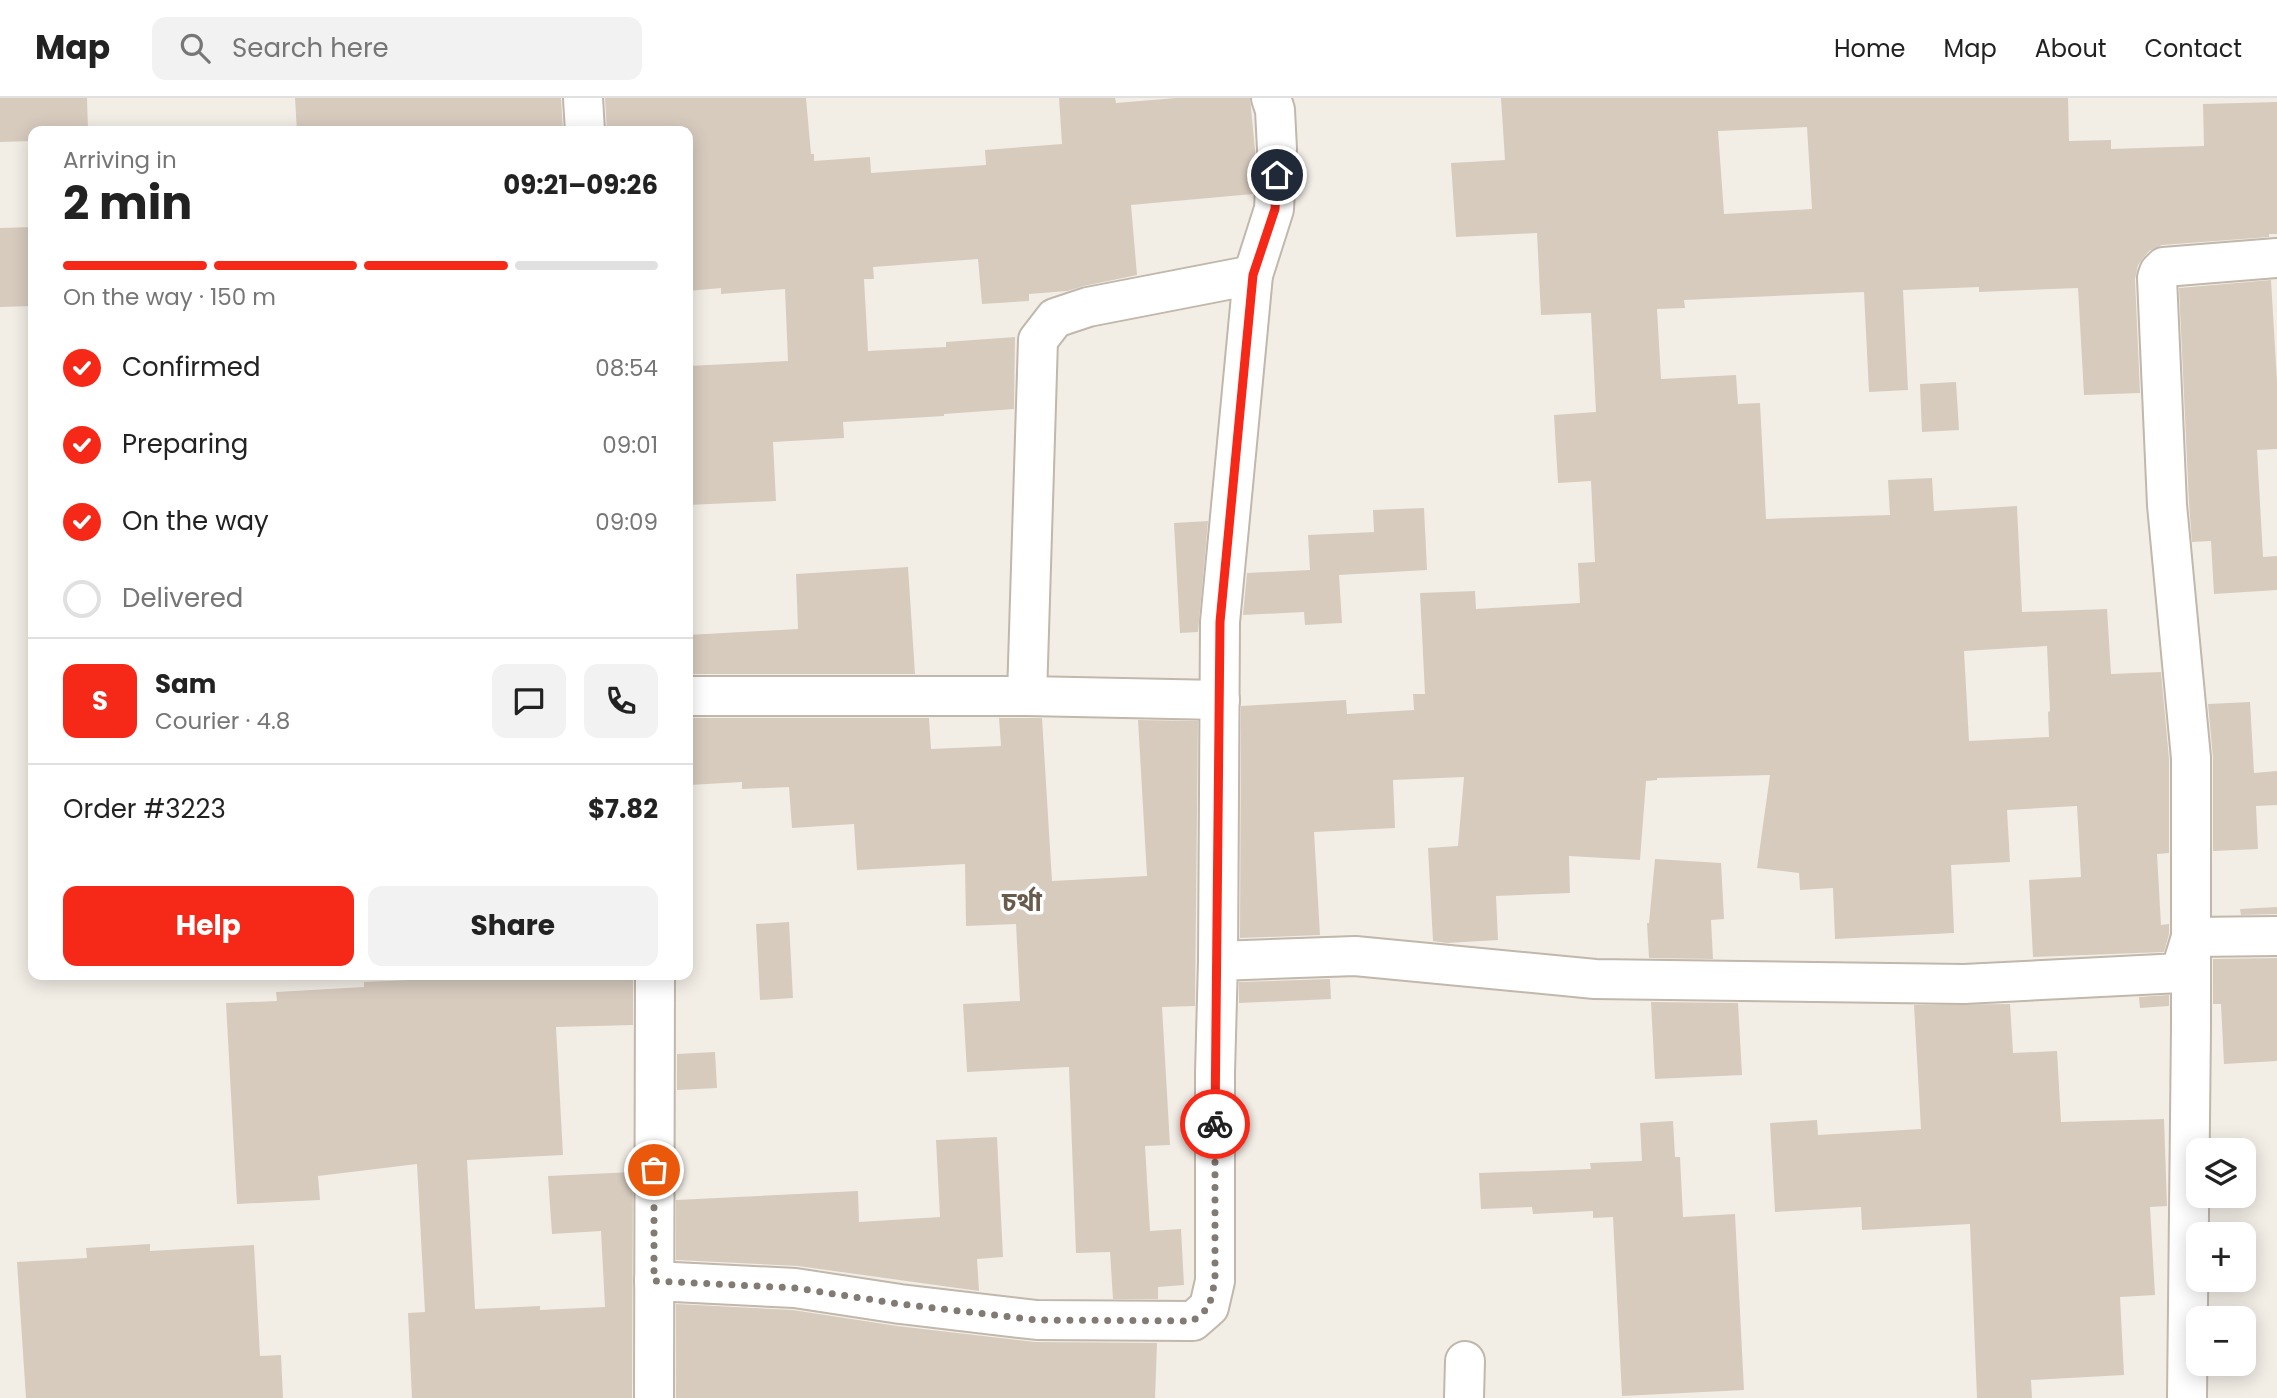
<!DOCTYPE html>
<html lang="en">
<head>
<meta charset="utf-8">
<style>
	body { margin:0; font-family:Poppins,"Noto Sans Bengali",sans-serif; background:#f2f2f2; color:#222; height:100vh; display:flex; flex-direction:column; font-size:26px; white-space:nowrap }
	* { box-sizing:border-box; margin:0 }
	p { font-size:23px; color:#767676 }
	.icon { flex:none; width:38px; height:38px; fill:none; stroke:currentColor; stroke-width:2; stroke-linecap:round; stroke-linejoin:round }
	.map { position:relative; flex:1; overflow:hidden }
	.drawer { position:absolute; left:28px; top:28px; width:665px; height:854px; display:flex; flex-direction:column; background:#fff; border-radius:14px; box-shadow:0 4px 18px #0003 }
	.drawer>* { flex:none }
	.fabs { position:absolute; left:2186px; top:1040px; display:grid; gap:14px }
	.fabs a { display:grid; place-items:center; width:70px; height:70px; border-radius:14px; background:#fff; box-shadow:0 4px 18px #0003; font-size:35px }
	.pin { position:absolute; display:grid; place-items:center; width:60px; height:60px; color:#fff; margin:-30px; border:4px solid #fff; border-radius:50%; box-shadow:0 2px 7px #0007 }
	.courier { position:absolute; display:grid; place-items:center; width:70px; height:70px; margin:-35px; border:5px solid #f62919; border-radius:50%; background:#fff; color:#222; box-shadow:0 2px 9px #0007 }
	.summary em { font-style:normal; font-weight:700 }
	.summary div { display:flex; flex-direction:column-reverse }
	.summary { display:flex; align-items:center; justify-content:space-between; height:119px; padding:0 35px }
	h1 { font-size:46px; font-weight:700; line-height:52px }
	.bar { display:grid; grid-template-columns:repeat(4,1fr); gap:10px 7px; align-content:center; height:84px; padding:0 35px }
	.bar i { height:9px; border-radius:5px; background:#e0e0e0 }
	.bar .active { background:#f62919 }
	.bar p { grid-column:span 4 }
	.line { display:flex; align-items:center; gap:18px; padding:0 35px; border-top:2px solid #e0e0e0 }
	.line div { flex:1 }
	.round { display:grid; place-items:center; flex:none; width:74px; height:74px; border-radius:14px; background:#f2f2f2 }
	ol { padding:0 35px; list-style:none }
	li { display:flex; align-items:center; gap:21px; height:77px }
	li p { margin-inline-start:auto }
	li .icon { padding:7px; border-radius:50%; background:#f62919; color:#fff; stroke-width:4 }
	li:last-child { color:#767676 }
	li i { width:38px; height:38px; border:4px solid #e0e0e0; border-radius:50% }
	.primary-button { display:flex; gap:14px; margin-top:auto; padding:14px 35px }
	.primary-button a { flex:1; height:80px; border-radius:14px; background:#f62919; color:#fff; font-size:28px; font-weight:700; line-height:80px; text-align:center }
	.primary-button a+a { background:#f2f2f2; color:#222 }
	header { display:flex; align-items:center; gap:42px; box-sizing:border-box; height:98px; padding:0 35px; background:#fff; border-bottom:2px solid #e0e0e0 }
	header strong { font-size:33px }
	nav { display:flex; gap:38px; margin-inline-start:auto; font-size:24px }
	.search { width:490px; height:63px; background:#f2f2f2; display:flex; align-items:center; gap:18px; box-sizing:border-box; padding:0 24px; border-radius:14px; color:#767676; font-size:26px }
	.map>svg:first-child { display:block }
	.building { fill:#d7cbbe; fill-rule:evenodd }
	.lines { fill:none; stroke-linecap:round; stroke-linejoin:round }
	.street-casing { stroke:#c1b7ab; stroke-width:42 }
	.street { stroke:#fff; stroke-width:38 }
	.done { stroke:#827b73; stroke-width:7; stroke-dasharray:0 12.6 }
	.route { stroke:#f62919; stroke-width:9 }
	.labels { text-anchor:middle; dominant-baseline:central; stroke-width:7; stroke-linejoin:round; paint-order:stroke }
	.district-label { font-size:26px; font-weight:bold; fill:#685b4c; stroke:#fff }
</style>
</head>
<body>
<header>
<strong>Map</strong>
<div class="search"><svg class="icon" aria-label="search" viewBox="0 0 24 24"><circle cx="10" cy="10" r="6"/><path d="M15 15l6 6"/></svg>Search here</div>
<nav><a>Home</a><a>Map</a><a>About</a><a>Contact</a></nav>
</header>
<div class="map">
<svg width="2277" height="1300" viewBox="0 0 2277 1300">
	<rect width="100%" height="100%" fill="#f2eee6"/>
	<!-- building -->
	<g class="building">
		<path d="M0 0H87L88 33H33V43L0 44Z"/>
		<path d="M295 0H561L563 33H297Z"/>
		<path d="M605 0H806L811 56H814V63L870 59 871 75 986 67 985 52 1062 46 1059 0H1115L1116 5 1176 0H1250L1255 52 1253 96 1131 107 1137 177 1084 188 1067 193 1029 196V203L982 206 978 161 873 169 874 181H864L868 253 946 249V244L1015 239 1014 311 944 316V318L843 324 844 340 773 344 776 403 688 407V268L788 263 785 191 721 196V190L688 193V30L645 33H607Z"/>
		<path d="M1501 0H2068L2069 43 2111 42V51L2204 48 2203 6 2277 4V136H2269V139L2162 147 2149 153 2144 159 2138 167 2135 181 2140 295 2084 297 2078 190 1979 194V189L1903 192 1908 292 1869 294 1864 194 1684 202 1685 210 1657 211 1661 281 1736 277 1738 306 1760 305 1766 421 1890 417 1888 382 1932 380 1934 413 2017 408 2022 514 2107 511 2111 576 2161 574 2169 661V755L2157 756 2161 827 2169 826V836L2164 854 2033 859 2029 782 2081 779 2077 708 2007 712 2010 764 1951 767 1954 835 1835 841 1833 790 1800 792 1799 775 1757 770 1770 677 1657 680V682L1646 683 1640 762 1569 758 1570 795 1496 798 1498 842 1447 845 1433 843 1428 750 1458 748 1464 679 1393 682 1395 730 1314 734 1320 837 1240 840 1241 608 1346 602 1347 616 1414 612 1413 596H1425L1420 495 1475 493 1476 511 1580 505 1578 465 1595 464 1591 383 1558 385 1554 317 1596 314 1591 215 1541 217 1537 135 1456 139 1451 65 1505 62ZM1807 29 1812 111 1724 116 1718 33ZM2047 548 2050 613 2048 614 2049 639 1969 643 1964 553Z"/>
		<path d="M33 129V208L0 209V130Z"/>
		<path d="M2271 182 2277 284V351L2257 352 2263 459 2277 458V492L2214 496 2211 443 2192 444 2189 405 2179 190Z"/>
		<path d="M1956 284 1959 332 1922 334 1920 286Z"/>
		<path d="M1424 410 1427 472 1339 477 1342 525 1305 527 1304 514 1243 517 1247 475 1310 472 1308 437 1374 434 1373 412Z"/>
		<path d="M1208 423 1198 534 1180 535 1174 425Z"/>
		<path d="M908 469 915 576H688V537L798 531 796 476Z"/>
		<path d="M2250 604 2254 675 2277 673V707L2256 708 2258 751 2213 753V660L2208 606Z"/>
		<path d="M688 620H929L931 651 1001 648 999 620H1042L1052 783 1147 778 1138 622 1198 623 1195 908 1162 909 1170 1047 1145 1048 1150 1133 1181 1131 1184 1187 1158 1189V1201H1113L1110 1154 1076 1155 1069 969 967 974 963 906 1020 903 1016 826 966 828 965 766 857 772 854 726 792 730 789 689 742 691V684L689 687Z"/>
		<path d="M1655 761 1721 765 1724 821 1711 822 1713 861 1649 860 1647 825H1649Z"/>
		<path d="M2277 809V816L2241 817 2240 811Z"/>
		<path d="M789 824 793 900 760 902 756 826Z"/>
		<path d="M2277 860V963L2224 966 2221 906H2213V861Z"/>
		<path d="M455 877H633V927L556 929 563 1057 467 1062 475 1211 540 1208V1212L605 1209 601 1133 552 1136 548 1078 633 1074 632 1300H412L408 1215 425 1214 417 1066 318 1078 320 1102 237 1106 226 905 277 903 276 894 364 889V884L455 880Z"/>
		<path d="M1330 881 1331 901 1239 905V884Z"/>
		<path d="M2169 897V908L2140 910 2139 899Z"/>
		<path d="M1651 904 1738 905 1742 977 1655 981Z"/>
		<path d="M2010 906 2013 955 2057 953 2061 1024 2164 1021 2167 1108 2150 1109 2155 1197 2120 1199 2124 1277 2031 1282 2032 1300H1977L1970 1126 1862 1132 1861 1109 1775 1114 1770 1025 1817 1022 1818 1037 1921 1031 1914 907Z"/>
		<path d="M715 954 717 990 677 992V956Z"/>
		<path d="M1673 1023 1675 1059H1680L1683 1119 1735 1116 1744 1292 1622 1298 1613 1119 1593 1120V1113L1533 1116 1532 1109 1481 1111 1479 1075 1591 1071 1590 1065 1642 1063 1640 1025Z"/>
		<path d="M997 1039 1003 1159 977 1161 979 1193 798 1168 676 1162V1102L858 1093 859 1124 940 1119 936 1042Z"/>
		<path d="M150 1146V1153L254 1147 260 1258 281 1257 283 1300H26L17 1164 87 1160 86 1150Z"/>
		<path d="M676 1206 793 1212 897 1228 1035 1244 1157 1245 1155 1300H676Z"/>
	</g>
	<g class="lines">
		<defs>
			<g id="street">
				<path d="M583 0 585 33"/>
				<path d="M688 598H1027L1220 602"/>
				<path d="M1027 598 1038 242 1055 220 1088 209 1253 177"/>
				<path d="M1218 863 1220 524 1253 177 1274 111 1277 51 1275 12 1271 0"/>
				<path d="M654 1183 795 1190 900 1206 1037 1222 1193 1223 1209 1209 1215 1183V975L1218 863 1355 858 1595 881 1964 886 2180 875 2191 839 2277 838"/>
				<path d="M654 1300 655 877"/>
				<path d="M1464 1300 1465 1263"/>
				<path d="M2187 1300 2191 929V660L2167 407 2157 180 2159 174 2164 169 2277 160"/>
			</g>
		</defs>
		<!-- street casing -->
		<use href="#street" class="street-casing"/>
		<!-- street -->
		<use href="#street" class="street"/>
	</g>
	<g class="lines">
		<!-- done -->
		<path class="done" d="M654 1072V1183L795 1190 900 1206 1037 1222 1193 1223 1209 1209 1215 1183V1026"/>
		<!-- route -->
		<path class="route" d="M1215 1026 1220 524 1253 177 1275 111 1277 77"/>
	</g>
	<g class="labels">
		<!-- district labels -->
		<g class="district-label">
			<text x="1022" y="804">চর্থা</text>
		</g>
	</g>
</svg>
<div class="fabs">
<a><svg class="icon" aria-label="layers" viewBox="0 0 24 24"><path d="M12 4l9 5-9 5-9-5zM3 14l9 5 9-5"/></svg></a>
<a>+</a>
<a>−</a>
</div>
<div class="pin" style="left:654px;top:1072px;background:#ea580c"><svg class="icon" aria-label="bag" viewBox="0 0 24 24"><path d="M5 8h14l-1 12H6zM9 8a3 3 0 0 1 6 0"/></svg></div>
<div class="pin" style="left:1277px;top:77px;background:#1f2937"><svg class="icon" aria-label="home" viewBox="0 0 24 24"><path d="M3 11l9-7 9 7M6 9v11h12V9"/></svg></div>
<div class="courier" style="left:1215px;top:1026px"><svg class="icon" aria-label="bike" viewBox="0 0 24 24"><circle cx="6" cy="16" r="4"/><circle cx="18" cy="16" r="4"/><path d="M6 16l4-8h5l3 8M10 8l3 8H6M13 5h3"/></svg></div>
<section class="drawer">
<div class="summary"><div><h1>2 min</h1><p>Arriving in</p></div><em>09:21–09:26</em></div>
<div class="bar"><i class="active"></i><i class="active"></i><i class="active"></i><i></i><p>On the way · 150 m</p></div>
<ol>
<li><svg class="icon" aria-label="check" viewBox="0 0 24 24"><path d="M5 12l5 5 9-10"/></svg>Confirmed<p>08:54</p></li>
<li><svg class="icon" aria-label="check" viewBox="0 0 24 24"><path d="M5 12l5 5 9-10"/></svg>Preparing<p>09:01</p></li>
<li><svg class="icon" aria-label="check" viewBox="0 0 24 24"><path d="M5 12l5 5 9-10"/></svg>On the way<p>09:09</p></li>
<li><i></i>Delivered</li>
</ol>
<div class="line" style="height:126px"><b class="round" style="background:#f62919;color:#fff">S</b><div><b>Sam</b><p>Courier · 4.8</p></div><a class="round"><svg class="icon" aria-label="chat" viewBox="0 0 24 24"><path d="M4 5h16v11H9l-5 4z"/></svg></a><a class="round"><svg class="icon" aria-label="phone" viewBox="0 0 24 24"><path d="M5 4h4l2 5-3 2q2 4 5 5l2-3 5 2v4C11 20 4 13 5 4z"/></svg></a></div>
<div class="line" style="height:91px"><div>Order #3223</div><b>$7.82</b></div>
<div class="primary-button"><a>Help</a><a>Share</a></div>
</section>
</div>
</body>
</html>
